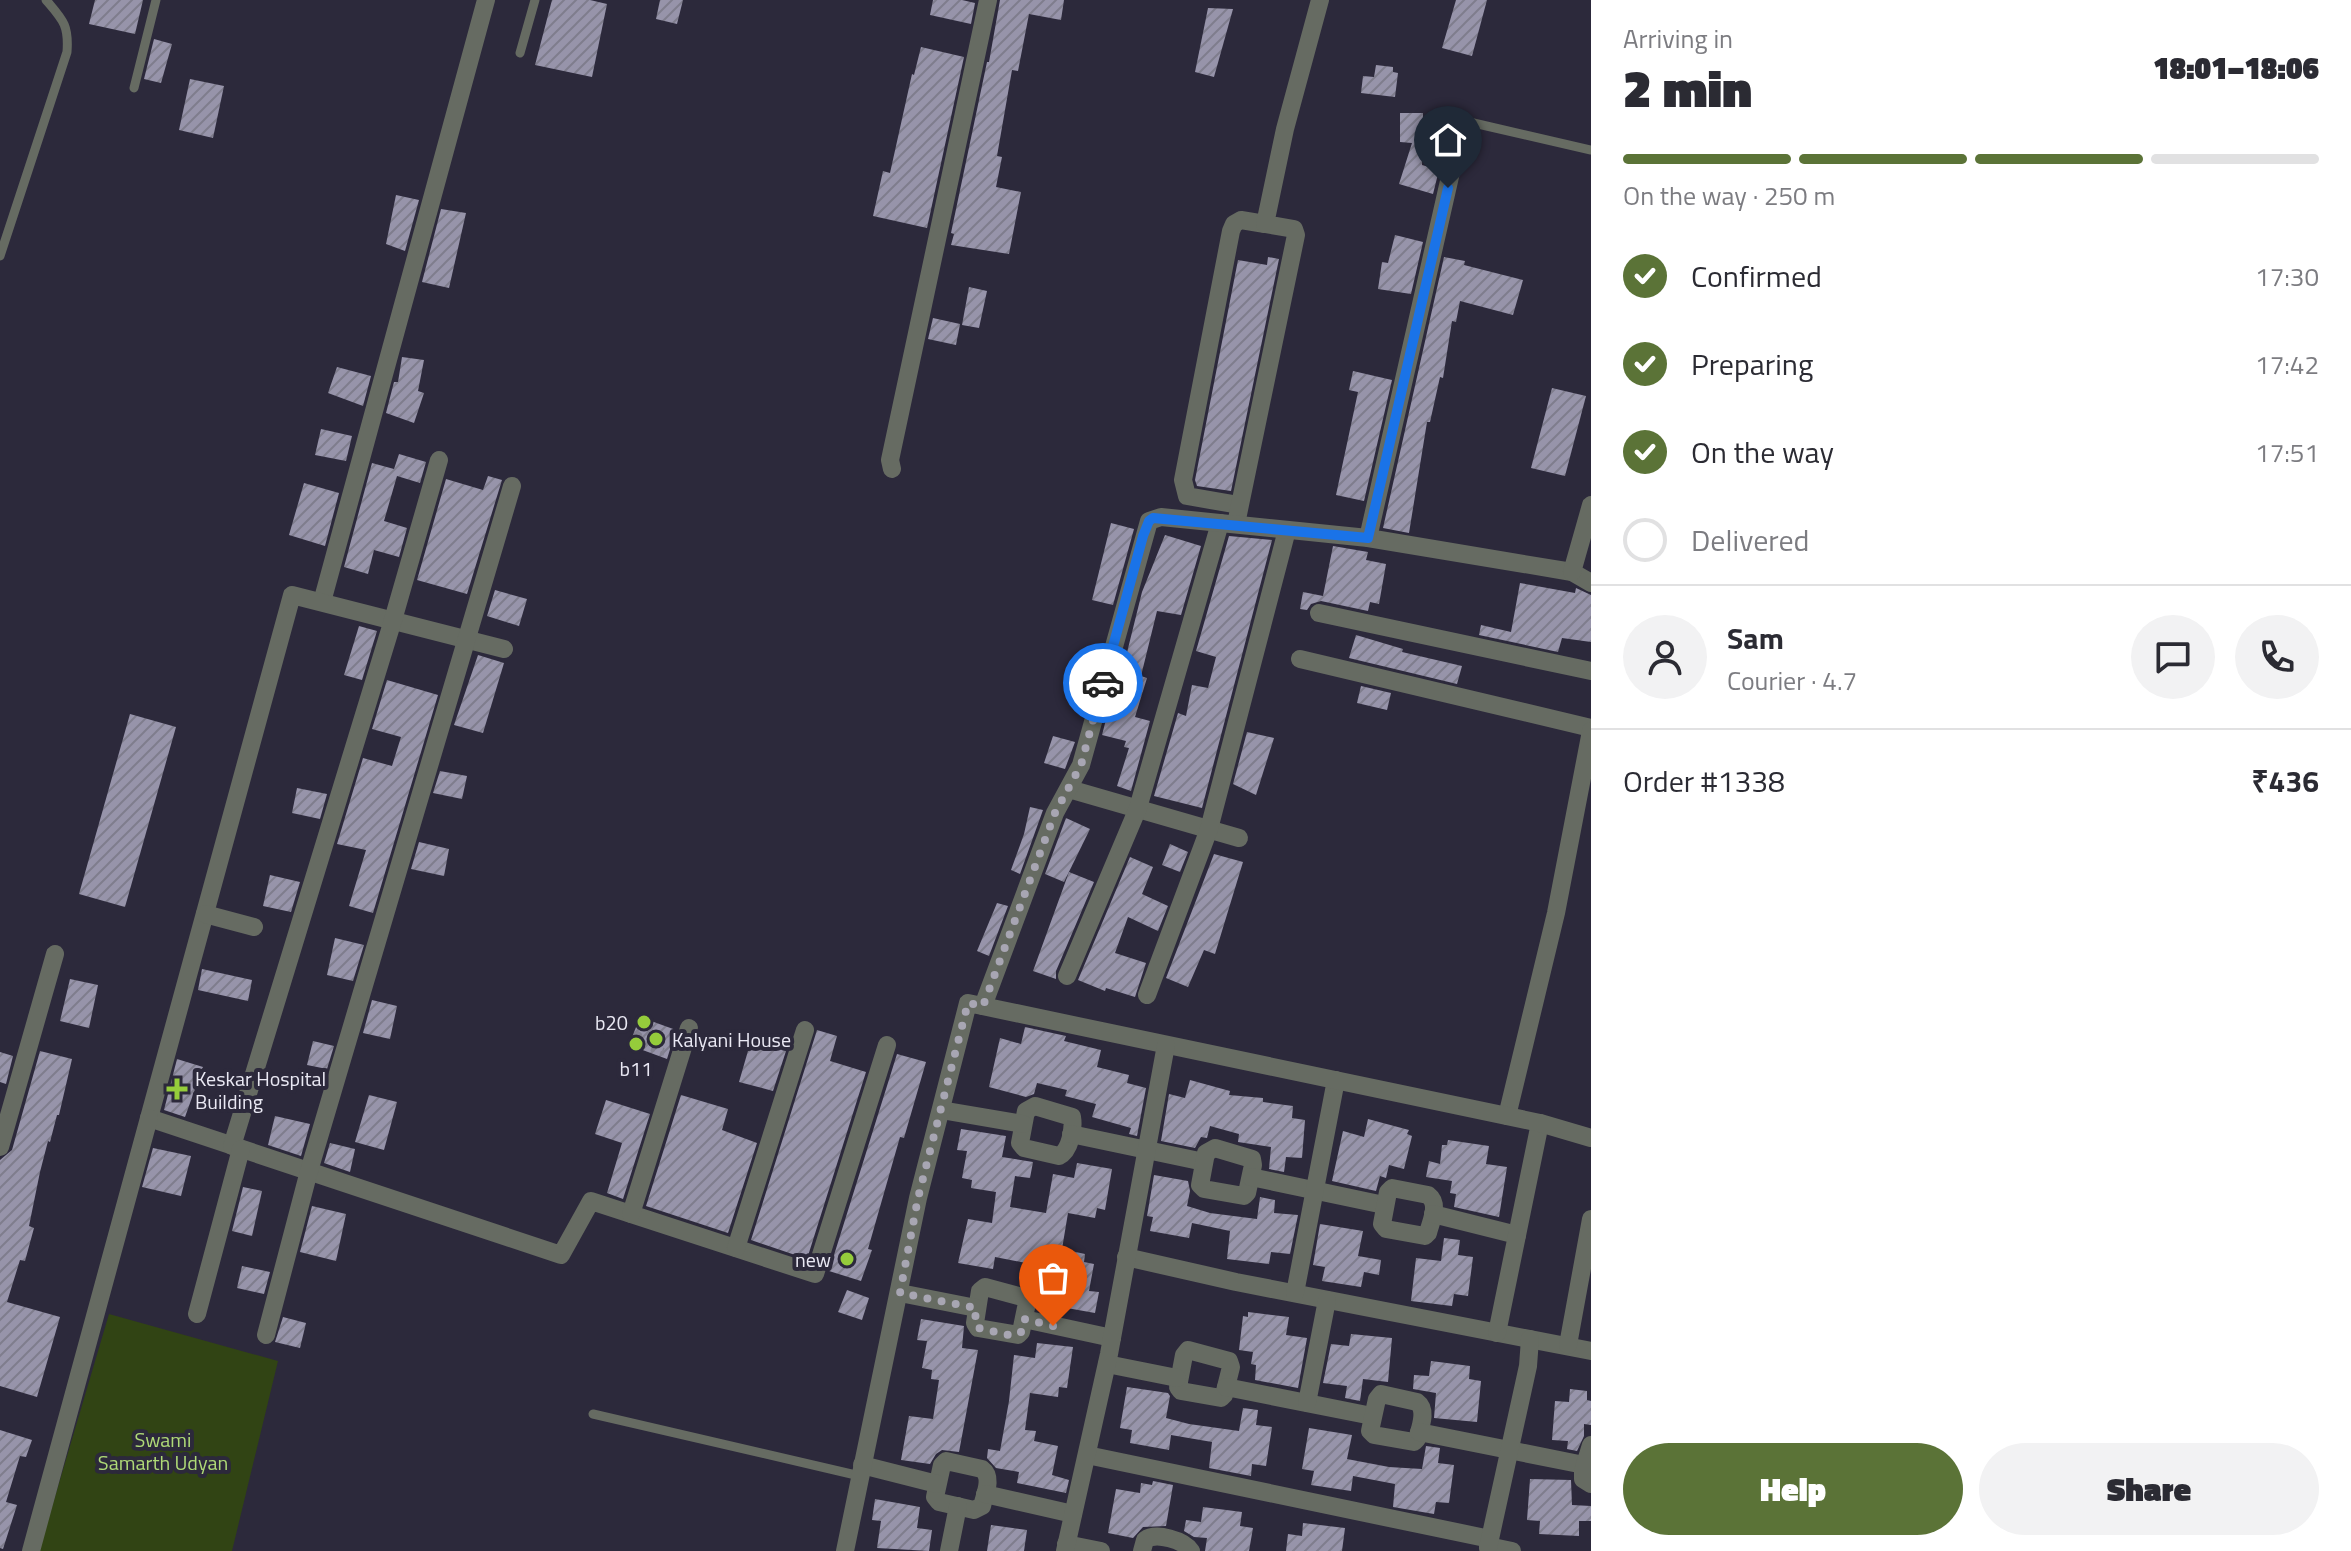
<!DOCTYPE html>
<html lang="en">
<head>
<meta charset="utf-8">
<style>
	body { margin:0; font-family:"Titillium Web",sans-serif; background:#f2f2f3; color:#2b2b33; height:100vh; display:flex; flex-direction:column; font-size:30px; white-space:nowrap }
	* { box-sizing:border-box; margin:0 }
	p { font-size:26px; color:#7c7c81 }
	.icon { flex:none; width:44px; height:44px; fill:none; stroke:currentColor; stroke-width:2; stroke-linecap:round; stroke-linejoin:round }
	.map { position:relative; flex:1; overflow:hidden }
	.sheet { display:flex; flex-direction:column; background:#fff; width:760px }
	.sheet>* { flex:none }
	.pin { position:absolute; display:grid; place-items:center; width:68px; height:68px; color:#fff; margin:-82px -34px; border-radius:50% 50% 50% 0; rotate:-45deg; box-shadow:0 0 8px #0007 }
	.pin .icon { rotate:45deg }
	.courier { position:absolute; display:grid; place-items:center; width:80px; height:80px; margin:-40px; border:6px solid #1a73e8; border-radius:50%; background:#fff; color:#222; box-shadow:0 2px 10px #0007 }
	.head em { font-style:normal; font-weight:800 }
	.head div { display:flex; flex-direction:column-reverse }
	.head { display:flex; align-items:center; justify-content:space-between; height:136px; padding:0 32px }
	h1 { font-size:52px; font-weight:800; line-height:60px }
	.bar { display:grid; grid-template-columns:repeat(4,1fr); gap:12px 8px; align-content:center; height:96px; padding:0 32px }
	.bar i { height:10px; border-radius:6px; background:#e1e1e2 }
	.bar .current { background:#5b7337 }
	.bar p { grid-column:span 4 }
	.line { display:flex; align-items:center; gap:20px; padding:0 32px; border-top:2px solid #e1e1e2 }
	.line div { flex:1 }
	.round { display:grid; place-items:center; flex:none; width:84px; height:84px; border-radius:42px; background:#f2f2f3 }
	ol { padding:0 32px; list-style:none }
	li { display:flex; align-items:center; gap:24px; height:88px }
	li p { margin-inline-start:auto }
	li .icon { padding:8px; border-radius:50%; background:#5b7337; color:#fff; stroke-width:4 }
	li:last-child { color:#7c7c81 }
	li i { width:44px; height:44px; border:4px solid #e1e1e2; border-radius:50% }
	.primary-button { display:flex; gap:16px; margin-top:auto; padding:16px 32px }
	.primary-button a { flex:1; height:92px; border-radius:48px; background:#5b7337; color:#fff; font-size:32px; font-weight:800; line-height:92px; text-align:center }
	.primary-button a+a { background:#f2f2f3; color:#2b2b33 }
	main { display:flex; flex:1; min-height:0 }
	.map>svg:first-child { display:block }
	.green { fill:#314414 }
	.building { fill:url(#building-hatch) }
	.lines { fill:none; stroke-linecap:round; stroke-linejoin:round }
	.path { stroke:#82808f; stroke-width:4; stroke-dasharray:4 6; stroke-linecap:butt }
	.service { stroke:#666b62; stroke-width:9 }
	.minor { stroke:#666b62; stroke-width:18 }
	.done { stroke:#a8a6b3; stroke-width:8; stroke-dasharray:0 14.4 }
	.route { stroke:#1a73e8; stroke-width:10 }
	.poi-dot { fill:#95cc3b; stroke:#2c293b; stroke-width:3 }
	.labels { text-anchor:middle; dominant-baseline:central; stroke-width:8; stroke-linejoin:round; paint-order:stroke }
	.poi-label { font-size:20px; fill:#eae9f4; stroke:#2c293b; text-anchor:end }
	.park-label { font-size:20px; fill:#afda77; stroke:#2c293b }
</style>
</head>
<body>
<main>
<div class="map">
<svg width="1591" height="1551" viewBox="0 0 1591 1551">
	<defs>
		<pattern id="building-hatch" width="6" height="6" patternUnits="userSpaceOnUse" patternTransform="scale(2)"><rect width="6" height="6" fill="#9794aa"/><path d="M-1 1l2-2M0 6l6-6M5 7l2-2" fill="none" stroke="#7f7d8d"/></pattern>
	</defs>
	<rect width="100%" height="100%" fill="#2c293b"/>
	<!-- green -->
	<path class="green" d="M109 1314 278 1361 232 1551H39Z"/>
	<!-- building -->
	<g class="building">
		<path d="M95 0H143L135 34 89 24Z"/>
		<path d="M552 0H590L607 4 592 77 535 65Z"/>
		<path d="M660 0H683L677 24 656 19Z"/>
		<path d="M933 0H962L975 3 971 24 930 15Z"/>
		<path d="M1000 0H1064L1061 20 1029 14 1018 71 1012 70 997 156 1002 157 996 187 1021 192 1009 254 951 245 954 234 951 233 987 62H989Z"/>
		<path d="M1456 0H1487L1472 56 1442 48Z"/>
		<path d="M1208 8 1233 9 1214 77 1195 72Z"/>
		<path d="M154 39 172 44 161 83 144 79Z"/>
		<path d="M921 47 964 57 927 228 873 216 883 171 890 173 912 74 914 75Z"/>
		<path d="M1376 65 1393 67V72L1398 73 1395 97 1361 93 1363 76 1374 77Z"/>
		<path d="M190 79 224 86 213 138 179 130Z"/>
		<path d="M1400 113H1423L1422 165 1439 170 1433 194 1399 184 1412 143 1400 142Z"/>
		<path d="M396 195 419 200 405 251 386 244Z"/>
		<path d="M441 209 466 213 449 288 422 282Z"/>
		<path d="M1395 235 1423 242 1411 294 1378 289 1382 262 1388 263Z"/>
		<path d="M1268 257 1279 259 1231 491 1197 486 1195 480 1238 260 1267 265Z"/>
		<path d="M1444 257 1465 261 1464 265 1523 280 1513 315 1460 301 1456 322 1452 321 1443 378 1440 377 1430 422H1427L1409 533 1383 528Z"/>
		<path d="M969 287 987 291 979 328 962 325Z"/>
		<path d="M933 318 960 324 956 345 928 339Z"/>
		<path d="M402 357 424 360 418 391 424 393 414 423 386 413 394 382H398Z"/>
		<path d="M337 367 371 376 363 406 328 393Z"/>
		<path d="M1353 371 1392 380 1364 501 1336 495 1358 392 1349 390Z"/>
		<path d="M1552 388 1586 396 1565 476 1531 468Z"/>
		<path d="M321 429 352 436 346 461 315 455Z"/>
		<path d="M399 454 426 462 420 483 397 476 384 521 407 528 399 557 374 550 368 574 344 567 372 463 394 469Z"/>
		<path d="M488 476 502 480 467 594 417 580 446 479 483 490Z"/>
		<path d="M304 483 339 493 325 546 289 535Z"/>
		<path d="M1111 523 1134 529 1113 605 1092 600Z"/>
		<path d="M1165 535 1201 546 1181 615 1157 611 1141 676 1147 678 1135 717 1150 721 1131 791 1117 786 1129 748 1124 747 1126 741 1102 735 1108 712 1112 713 1142 592Z"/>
		<path d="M1229 536 1272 540 1202 808 1154 796 1178 713 1186 716 1192 685 1208 688 1216 657 1196 651Z"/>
		<path d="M1333 546 1368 552 1366 560 1386 564 1379 604 1370 602 1368 611 1321 601 1311 604 1307 610 1300 609 1303 592 1323 596Z"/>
		<path d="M1520 583 1575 593 1576 588 1591 595V642L1562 638 1558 652 1479 635 1481 625 1511 632Z"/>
		<path d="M495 590 527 599 519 626 487 616Z"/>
		<path d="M359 626 377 631 362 680 344 675Z"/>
		<path d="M1356 635 1403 649 1402 652 1462 666 1457 684 1349 658Z"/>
		<path d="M478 655 504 663 483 733 454 725Z"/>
		<path d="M387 680 438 695 373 913 349 906 366 850 337 844 363 758 392 766 401 737 372 729Z"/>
		<path d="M1361 686 1391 693 1387 710 1357 703Z"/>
		<path d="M130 714 176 727 125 907 79 894Z"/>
		<path d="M1247 732 1274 738 1256 795 1233 784Z"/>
		<path d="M1053 736 1075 742 1065 769 1044 763Z"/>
		<path d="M440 771 467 776 462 799 433 793Z"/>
		<path d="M297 788 327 794 320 819 292 813Z"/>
		<path d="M1030 807 1043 810 1020 874 1011 870 1024 834Z"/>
		<path d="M1066 818 1090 829 1064 882 1045 874Z"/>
		<path d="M419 842 449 849 444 876 411 869Z"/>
		<path d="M1170 844 1188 852 1180 872 1162 865Z"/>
		<path d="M1214 854 1243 862 1215 954 1204 950 1188 987 1166 978Z"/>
		<path d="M1130 857 1153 867 1142 894 1168 906 1158 931 1128 917 1115 953 1146 963 1135 997 1106 988 1105 991 1078 980Z"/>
		<path d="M1069 872 1094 882 1056 971V979L1033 971Z"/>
		<path d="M270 875 300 882 291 912 263 906Z"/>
		<path d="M997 903 1008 906 989 956 977 951Z"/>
		<path d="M335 938 364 945 353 981 327 975Z"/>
		<path d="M202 969 252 980 248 1001 198 990Z"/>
		<path d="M70 979 98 985 89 1028 60 1021Z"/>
		<path d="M372 1000 397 1006 390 1039 363 1033Z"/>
		<path d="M640 1017 676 1030 667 1059 629 1045Z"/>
		<path d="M1025 1027 1066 1036 1064 1041 1101 1050 1097 1067 1129 1075 1127 1083 1146 1088 1137 1136 1129 1134 1131 1128 1092 1117 1096 1104 1065 1096 1067 1090 1037 1083 1034 1094 1026 1097 989 1087 1000 1038 1021 1044Z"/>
		<path d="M817 1030 837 1036 830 1061 866 1072 807 1259 751 1240Z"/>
		<path d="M752 1037 787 1048 773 1091 739 1082Z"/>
		<path d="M313 1041 334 1046 327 1069 307 1065Z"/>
		<path d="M40 1051 72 1059 59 1115H57L50 1142 48 1141 40 1172 29 1226 34 1228 25 1261 20 1260 7 1302 60 1317 37 1397 0 1386V1160L12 1150Z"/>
		<path d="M0 1052 13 1056 6 1084 0 1082Z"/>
		<path d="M897 1054 926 1062 904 1138 900 1137 868 1249 872 1250 861 1281 829 1271Z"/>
		<path d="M177 1059 203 1067 185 1117 164 1110Z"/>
		<path d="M1190 1080 1230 1091 1229 1095 1263 1098V1102L1293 1106 1292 1118 1305 1120 1302 1158 1286 1157 1284 1172 1269 1169 1271 1147 1238 1142 1239 1134 1210 1126 1207 1138 1201 1137 1195 1148 1161 1141 1169 1094 1185 1098Z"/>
		<path d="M369 1095 397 1102 384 1150 355 1142Z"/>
		<path d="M681 1095 728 1109 722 1130 757 1143 728 1233 646 1206Z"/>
		<path d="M606 1100 650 1114 623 1199 607 1193 622 1143 595 1134Z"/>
		<path d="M275 1116 310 1124 301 1156 268 1145Z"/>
		<path d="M1368 1119 1409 1130 1407 1134 1412 1136 1404 1169 1389 1165 1386 1178 1380 1176 1376 1191 1332 1181 1343 1131 1364 1137Z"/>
		<path d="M961 1129 1006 1136 1002 1157 1033 1162 1030 1178 1015 1176 1010 1207 1046 1213 1053 1174 1074 1178 1077 1163 1112 1169 1105 1210 1097 1208 1095 1218 1068 1213 1062 1249 1085 1254 1084 1262 1094 1264 1089 1291 1099 1292 1095 1313 1050 1305 1053 1285 1023 1279 1026 1263 995 1257 993 1269 958 1263 968 1219 992 1223 996 1192 971 1188 972 1180 962 1178 967 1151 957 1150Z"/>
		<path d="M1448 1140 1489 1146 1486 1164 1507 1167 1499 1217 1454 1207 1456 1194 1450 1193 1452 1181 1426 1177 1429 1161 1440 1164 1442 1145H1447Z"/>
		<path d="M330 1143 355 1149 350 1172 324 1163Z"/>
		<path d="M153 1148 191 1156 181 1196 142 1187Z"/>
		<path d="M1154 1175 1188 1181 1190 1191 1187 1206 1210 1213 1257 1219 1260 1197 1275 1200 1274 1213 1298 1215 1290 1254 1271 1252 1269 1264 1227 1259 1230 1231 1192 1223 1189 1238 1150 1231 1153 1217 1147 1216Z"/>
		<path d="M243 1187 262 1191 252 1236 232 1231Z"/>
		<path d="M312 1206 346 1214 336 1261 300 1252Z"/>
		<path d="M1320 1224 1363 1231 1358 1256 1381 1260 1379 1275 1364 1272 1361 1287 1322 1281 1325 1267 1313 1265Z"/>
		<path d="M1444 1238 1460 1240 1458 1255 1473 1257 1468 1296 1454 1294 1452 1306 1411 1301 1416 1258 1441 1261Z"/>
		<path d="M242 1266 270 1272 264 1294 237 1288Z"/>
		<path d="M847 1290 869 1298 862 1320 838 1312Z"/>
		<path d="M1248 1312 1289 1317 1286 1335 1307 1338 1298 1388 1255 1380 1256 1365 1251 1364 1253 1352 1239 1350 1243 1316 1248 1317Z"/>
		<path d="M283 1317 306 1323 300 1348 275 1342Z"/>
		<path d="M921 1319 964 1326 962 1348 978 1350 959 1452 942 1450 936 1454 930 1464 901 1460 909 1416 933 1419 939 1380 931 1379 932 1370 922 1368 927 1341 917 1340Z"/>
		<path d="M1351 1334 1392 1338 1388 1382 1363 1379 1360 1401 1345 1398 1347 1386 1323 1383 1331 1344 1349 1346Z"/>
		<path d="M1037 1343 1073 1347 1067 1388 1059 1387 1058 1397 1030 1393 1025 1430 1036 1431 1034 1441 1058 1446 1052 1475 1069 1480 1066 1493 1017 1483 1019 1472 996 1468 987 1458 988 1449 1000 1451 1009 1401 1014 1355 1035 1358Z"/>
		<path d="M1431 1361 1470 1366 1469 1379 1481 1381 1477 1422 1434 1418 1436 1393 1413 1389 1414 1375 1429 1376Z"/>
		<path d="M1127 1387 1168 1393 1170 1396 1166 1418 1189 1424 1239 1431 1243 1408 1258 1410 1256 1425 1272 1427 1266 1466 1252 1464 1251 1476 1209 1468 1212 1442 1171 1435 1169 1450 1130 1443 1132 1430 1120 1428Z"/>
		<path d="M1570 1389 1587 1391V1400L1591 1401V1425L1584 1424V1436L1577 1451 1567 1449 1568 1441 1552 1440 1555 1401 1569 1402Z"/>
		<path d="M1309 1428 1352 1435 1347 1459 1389 1467 1422 1469 1426 1446 1440 1448 1438 1463 1454 1465 1449 1503 1436 1502 1434 1514 1393 1507 1395 1484 1353 1476 1351 1491 1311 1485 1314 1471 1302 1469Z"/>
		<path d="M0 1430 32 1440 26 1457 20 1456 6 1502 17 1505 3 1549 0 1548Z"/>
		<path d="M1530 1479 1571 1480 1572 1505 1591 1506V1521H1579V1536L1539 1534 1540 1521 1527 1520Z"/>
		<path d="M1153 1481 1173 1485 1166 1526 1143 1527 1133 1538 1108 1533 1116 1489 1140 1493 1141 1483 1152 1485Z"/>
		<path d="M875 1499 920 1507 917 1528 932 1530 929 1551 877 1548 881 1521 872 1520Z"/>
		<path d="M1203 1507 1242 1512 1240 1526 1253 1528 1249 1551H1205L1207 1538 1194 1537 1184 1531 1186 1520 1201 1522Z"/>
		<path d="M1303 1523 1345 1528 1342 1551H1286L1288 1534 1302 1536Z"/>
		<path d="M991 1525 1027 1530 1024 1551H987Z"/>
	</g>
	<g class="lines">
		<!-- path -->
		<g class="path">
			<path d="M638 1034 664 1045"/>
			<path d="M643 1036 640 1041 664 1050"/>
			<path d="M664 1054 634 1042 641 1027 669 1038"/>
		</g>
		<!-- service -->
		<g class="service">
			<path d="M520 53 535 0"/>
			<path d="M134 88 156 0"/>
			<path d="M1465 121 1591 150"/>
			<path d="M0 256 67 52C69 25 63 20 46 0"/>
			<path d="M593 1414 860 1476"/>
		</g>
		<!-- minor -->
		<g class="minor">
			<path d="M1454 159 1368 538 1572 572 1591 583"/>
			<path d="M892 469 890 460 988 0"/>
			<path d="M1239 505 1187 496 1183 480 1231 231 1234 224 1241 220 1265 224"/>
			<path d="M1236 524 1296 235 1294 229 1265 224 1285 129 1320 0"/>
			<path d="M1572 572 1591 505"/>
			<path d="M322 602 486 0"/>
			<path d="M1319 613 1591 671"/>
			<path d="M504 649 292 595 149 1118 561 1255 591 1201 815 1274 887 1045"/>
			<path d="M1300 659 1591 728"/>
			<path d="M1069 789 1239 838"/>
			<path d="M205 914 254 927"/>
			<path d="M1067 976 1138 808 1220 523"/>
			<path d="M1147 995 1209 829 1287 530"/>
			<path d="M983 1006 1055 813 1081 765 1149 521 1161 517 1368 538"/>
			<path d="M1035 1106 1072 1117C1074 1129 1070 1151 1059 1156L1024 1148 1020 1143 1026 1111Z"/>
			<path d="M941 1110 1023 1124"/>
			<path d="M1507 1116 1556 913 1591 731"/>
			<path d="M1071 1134 1204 1162"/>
			<path d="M232 1146 393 620 439 460"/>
			<path d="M0 1147 55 954"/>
			<path d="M1215 1148 1252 1159 1253 1165 1247 1193 1244 1196 1204 1189 1200 1185 1206 1153Z"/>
			<path d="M1251 1177 1384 1205"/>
			<path d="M1392 1188 1428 1195C1440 1204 1431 1221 1428 1233L1425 1236 1386 1229 1382 1224 1388 1192Z"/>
			<path d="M631 1214 689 1028"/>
			<path d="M1433 1214 1517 1235"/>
			<path d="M736 1248 805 1030"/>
			<path d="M1126 1257 1236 1282 1591 1351"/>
			<path d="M985 1287 1026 1298 1027 1303 1021 1332 1018 1335 978 1328 975 1323 980 1291Z"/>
			<path d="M900 1293 976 1308"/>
			<path d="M1295 1293 1336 1080"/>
			<path d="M197 1314 241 1149"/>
			<path d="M1024 1319 1112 1338"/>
			<path d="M1497 1333 1540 1123"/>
			<path d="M266 1335 309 1171 512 486"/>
			<path d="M1568 1345 1591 1219"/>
			<path d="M1188 1350 1229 1361 1231 1367 1224 1395 1221 1398 1181 1391 1178 1387 1184 1355Z"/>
			<path d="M1107 1364 1177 1378"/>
			<path d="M1226 1387 1372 1416"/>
			<path d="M1381 1394 1417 1402C1428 1410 1420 1428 1417 1439L1414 1442 1374 1435 1370 1431 1377 1399Z"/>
			<path d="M1307 1403 1327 1300"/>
			<path d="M1419 1432 1584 1465"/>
			<path d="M1591 1445 1583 1471V1479L1591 1484"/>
			<path d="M1087 1455 1490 1539"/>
			<path d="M946 1461 982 1469C993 1477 985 1494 982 1506L974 1510 939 1502 935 1497 942 1465Z"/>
			<path d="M862 1465 937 1484"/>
			<path d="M985 1494 1073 1514"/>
			<path d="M1066 1544 1101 1551"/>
			<path d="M1488 1546 1512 1551"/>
			<path d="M1488 1548 1528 1366 1530 1339"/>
			<path d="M31 1551 149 1118"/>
			<path d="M845 1551 918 1198 968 1003 1540 1123 1591 1138"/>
			<path d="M949 1551 958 1506"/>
			<path d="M1065 1551 1109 1354 1166 1045"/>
			<path d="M1142 1551 1145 1540C1156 1532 1184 1540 1191 1551"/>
		</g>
	</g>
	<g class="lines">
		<!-- done -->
		<path class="done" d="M1053 1326 1024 1319 1021 1332 1013 1336 978 1328 975 1323 976 1308 900 1293 918 1198 968 1003 983 1006 1055 813 1081 765 1103 683"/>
		<!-- route -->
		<path class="route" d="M1103 683 1143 536 1149 521 1153 518 1368 538 1448 188"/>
	</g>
	<!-- markers -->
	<g class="poi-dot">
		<circle cx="644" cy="1022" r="8"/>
		<circle cx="656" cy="1039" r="8"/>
		<circle cx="636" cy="1044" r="8"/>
		<path d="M173 1077h8v8h8v8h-8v8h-8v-8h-8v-8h8z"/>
		<circle cx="847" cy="1259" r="8"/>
	</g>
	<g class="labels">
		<!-- poi labels -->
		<g class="poi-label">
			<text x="628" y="1022">b20</text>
			<text x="672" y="1039" text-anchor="start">Kalyani House</text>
			<text x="636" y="1068" text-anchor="middle">b11</text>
			<text x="195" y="1078" text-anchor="start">Keskar Hospital<tspan x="195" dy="23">Building</tspan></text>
			<text x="831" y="1259">new</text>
		</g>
		<!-- park labels -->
		<g class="park-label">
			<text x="163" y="1439">Swami<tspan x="163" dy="23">Samarth Udyan</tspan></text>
		</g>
	</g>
</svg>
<div class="pin" style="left:1053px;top:1326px;background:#ea580c"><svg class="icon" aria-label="bag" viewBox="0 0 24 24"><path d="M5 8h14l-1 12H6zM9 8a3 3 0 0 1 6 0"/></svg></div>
<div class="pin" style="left:1448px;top:188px;background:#1f2937"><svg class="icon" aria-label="home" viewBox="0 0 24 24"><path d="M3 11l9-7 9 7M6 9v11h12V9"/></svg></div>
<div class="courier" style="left:1103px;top:683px"><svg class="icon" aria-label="car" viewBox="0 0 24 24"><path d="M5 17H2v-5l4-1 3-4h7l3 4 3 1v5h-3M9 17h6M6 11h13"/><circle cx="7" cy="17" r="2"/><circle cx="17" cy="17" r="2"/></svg></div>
</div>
<section class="sheet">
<div class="head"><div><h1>2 min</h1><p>Arriving in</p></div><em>18:01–18:06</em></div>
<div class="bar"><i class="current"></i><i class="current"></i><i class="current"></i><i></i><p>On the way · 250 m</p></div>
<ol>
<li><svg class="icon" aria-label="check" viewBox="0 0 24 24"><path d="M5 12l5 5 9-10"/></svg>Confirmed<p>17:30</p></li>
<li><svg class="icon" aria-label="check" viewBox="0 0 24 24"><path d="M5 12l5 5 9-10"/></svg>Preparing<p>17:42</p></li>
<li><svg class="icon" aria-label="check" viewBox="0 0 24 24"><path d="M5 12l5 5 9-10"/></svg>On the way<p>17:51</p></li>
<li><i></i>Delivered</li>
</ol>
<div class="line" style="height:144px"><a class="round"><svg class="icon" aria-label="person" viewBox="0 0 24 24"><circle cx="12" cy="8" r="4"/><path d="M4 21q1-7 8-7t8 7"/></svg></a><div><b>Sam</b><p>Courier · 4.7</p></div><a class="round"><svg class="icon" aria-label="chat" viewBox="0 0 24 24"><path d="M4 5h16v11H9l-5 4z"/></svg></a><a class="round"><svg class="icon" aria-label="phone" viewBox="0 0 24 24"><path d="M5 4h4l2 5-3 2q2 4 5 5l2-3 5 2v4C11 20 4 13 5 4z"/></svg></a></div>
<div class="line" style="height:104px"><div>Order #1338</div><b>₹436</b></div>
<div class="primary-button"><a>Help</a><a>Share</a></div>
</section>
</main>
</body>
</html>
